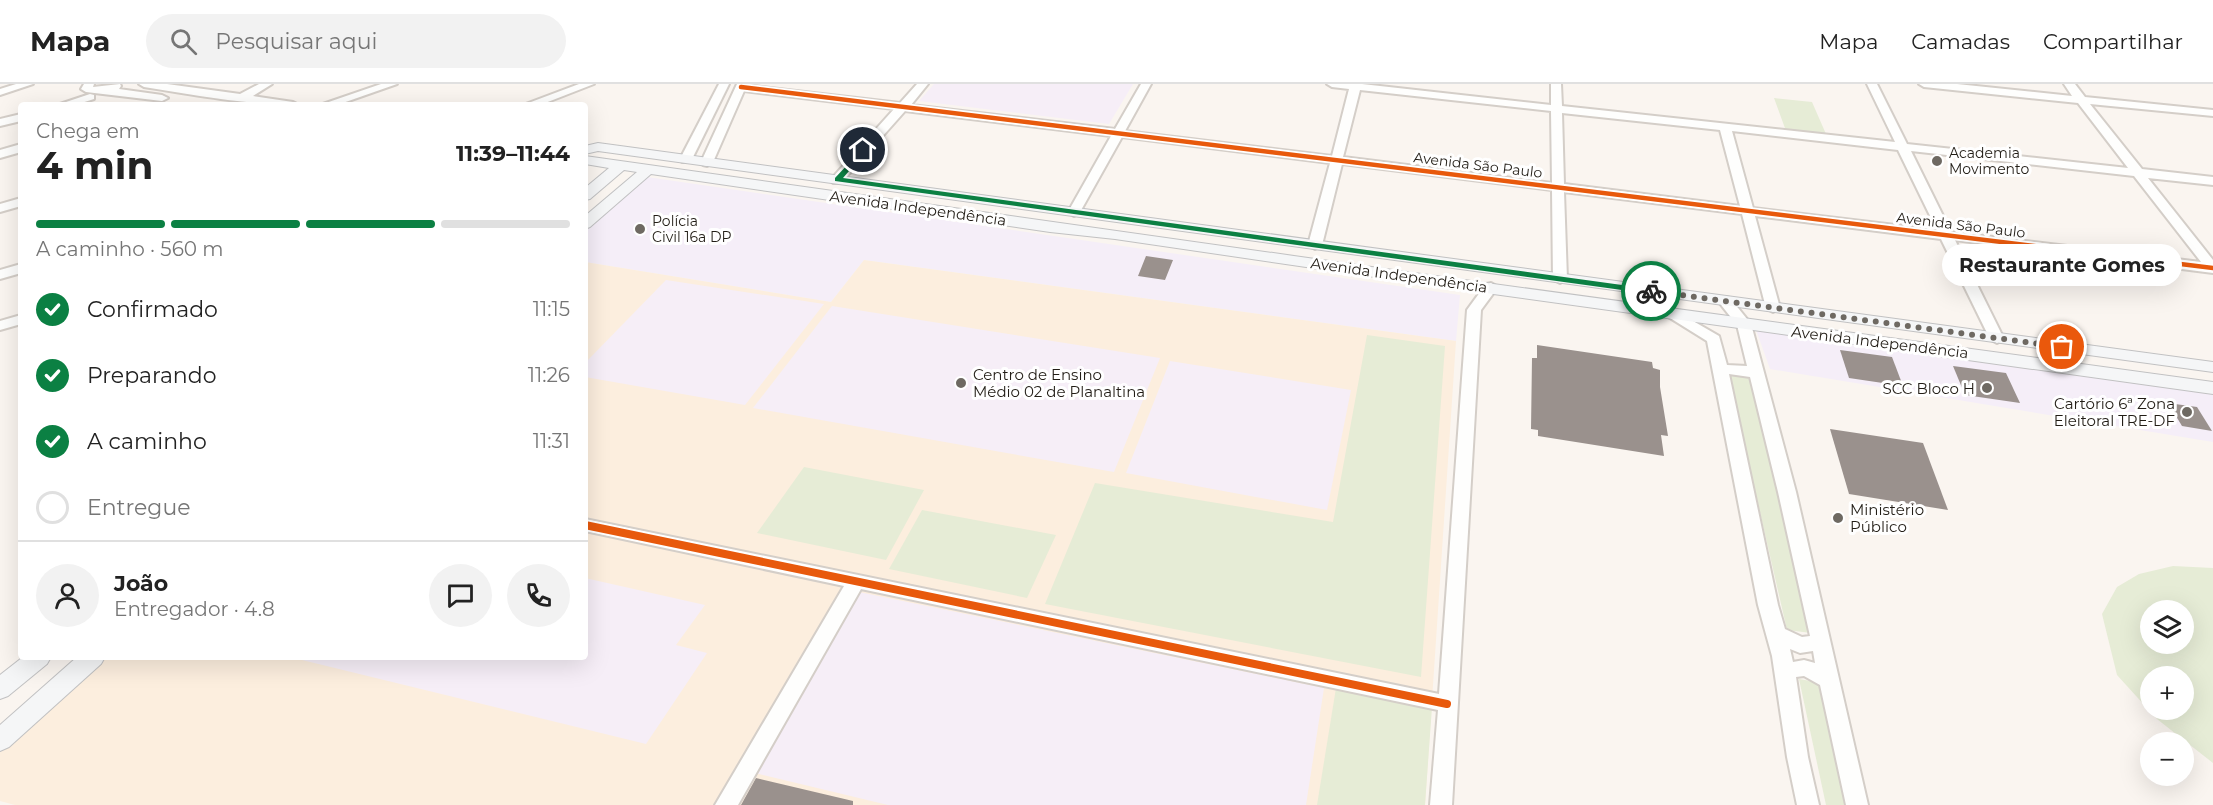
<!DOCTYPE html>
<html lang="pt">
<head>
<meta charset="utf-8">
<style>
	body { margin:0; font-family:Montserrat,sans-serif; background:#f2f2f2; color:#222; height:100vh; display:flex; flex-direction:column; font-size:22px; white-space:nowrap }
	* { box-sizing:border-box; margin:0 }
	p { font-size:20px; color:#767676 }
	.icon { flex:none; width:33px; height:33px; fill:none; stroke:currentColor; stroke-width:2; stroke-linecap:round; stroke-linejoin:round }
	.map { position:relative; flex:1; overflow:hidden }
	.panel { position:absolute; left:18px; top:18px; width:570px; height:558px; display:flex; flex-direction:column; background:#fff; border-radius:6px; box-shadow:0 6px 24px #0002 }
	.panel>* { flex:none }
	.tools { position:absolute; left:2140px; top:516px; display:grid; gap:12px }
	.tools a { display:grid; place-items:center; width:54px; height:54px; border-radius:50%; background:#fff; box-shadow:0 6px 24px #0002; font-size:30px }
	.pin { position:absolute; display:grid; place-items:center; width:51px; height:51px; color:#fff; margin:-26px; border:3px solid #fff; border-radius:50%; box-shadow:0 2px 6px #0007 }
	.courier { position:absolute; display:grid; place-items:center; width:60px; height:60px; margin:-30px; border:4px solid #0b8043; border-radius:50%; background:#fff; color:#222; box-shadow:0 2px 8px #0007 }
	.bubble { position:absolute; height:42px; border-radius:21px; background:#fff; box-shadow:0 6px 24px #0002; font-size:20px; font-weight:700; line-height:42px; text-align:center }
	.head em { font-style:normal; font-weight:700 }
	.head div { display:flex; flex-direction:column-reverse }
	.head { display:flex; align-items:center; justify-content:space-between; height:102px; padding:0 18px }
	h1 { font-size:39px; font-weight:700; line-height:45px }
	.bar { display:grid; grid-template-columns:repeat(4,1fr); gap:9px 6px; align-content:center; height:72px; padding:0 18px }
	.bar i { height:8px; border-radius:4px; background:#e0e0e0 }
	.bar .active { background:#0b8043 }
	.bar p { grid-column:span 4 }
	.line { display:flex; align-items:center; gap:15px; padding:0 18px; border-top:2px solid #e0e0e0 }
	.line div { flex:1 }
	.round { display:grid; place-items:center; flex:none; width:63px; height:63px; border-radius:32px; background:#f2f2f2 }
	ol { padding:0 18px; list-style:none }
	li { display:flex; align-items:center; gap:18px; height:66px }
	li p { margin-inline-start:auto }
	li .icon { padding:6px; border-radius:50%; background:#0b8043; color:#fff; stroke-width:4 }
	li:last-child { color:#767676 }
	li i { width:33px; height:33px; border:3px solid #e0e0e0; border-radius:50% }
	header { display:flex; align-items:center; gap:36px; box-sizing:border-box; height:84px; padding:0 30px; background:#fff; border-bottom:2px solid #e0e0e0 }
	header strong { font-size:28px }
	nav { display:flex; gap:33px; margin-inline-start:auto; font-size:21px }
	.search { width:420px; height:54px; background:#f2f2f2; display:flex; align-items:center; gap:15px; box-sizing:border-box; padding:0 21px; border-radius:33px; color:#767676; font-size:22px }
	.map>svg:first-child { display:block }
	.commercial { fill:#f5eef8 }
	.built { fill:#fceede }
	.education { fill:#f6eef7 }
	.green { fill:#e6ecd6; fill-rule:evenodd }
	.building { fill:#9a918d }
	.lines { fill:none; stroke-linecap:round; stroke-linejoin:round }
	.minor-casing { stroke:#d4cec8; stroke-width:4 }
	.major-casing { stroke:#c1c1c2; stroke-width:2 }
	.minor { fill:#fefefd; fill-rule:evenodd }
	.major { fill:#f5f6f7; fill-rule:evenodd }
	.cycleway-far1-casing { stroke:#fff; stroke-width:8 }
	.cycleway-casing { stroke:#fff; stroke-width:11 }
	.cycleway-far1 { stroke:#e8590c; stroke-width:4.5 }
	.cycleway { stroke:#e8590c; stroke-width:8 }
	.route { fill:#0b8043 }
	.done { stroke:#6e6962; stroke-width:6; stroke-dasharray:0 10.8 }
	.poi-dot { fill:#6e6962; stroke:#fff; stroke-width:2 }
	.labels { text-anchor:middle; dominant-baseline:central; stroke-width:6; stroke-linejoin:round; paint-order:stroke }
	.far-poi-label { font-size:14px; fill:#221d16; stroke:#fff; text-anchor:start }
	.far-street-label { font-size:14px; fill:#221d16; stroke:#fff }
	.street-label { font-size:15px; fill:#221d16; stroke:#fff }
	.poi-label { font-size:15px; fill:#221d16; stroke:#fff; text-anchor:start }
</style>
</head>
<body>
<header>
<strong>Mapa</strong>
<div class="search"><svg class="icon" aria-label="search" viewBox="0 0 24 24"><circle cx="10" cy="10" r="6"/><path d="M15 15l6 6"/></svg>Pesquisar aqui</div>
<nav><a>Mapa</a><a>Camadas</a><a>Compartilhar</a></nav>
</header>
<div class="map">
<svg width="2213" height="721" viewBox="0 0 2213 721">
	<rect width="100%" height="100%" fill="#faf5f0"/>
	<!-- commercial -->
	<g class="commercial">
		<path d="M647 93 1460 211 1456 257 864 176 831 218 585 178V147Z"/>
		<path d="M1755 243 2213 307V358L1770 285Z"/>
	</g>
	<!-- built -->
	<path class="built" d="M864 176 1456 257 1425 721H15L0 717V667L106 573H585V178L831 218Z"/>
	<!-- education -->
	<g class="education">
		<path d="M934 0H1133L1109 40 919 17Z"/>
		<path d="M666 196 824 220 745 321 585 293V279Z"/>
		<path d="M832 222 1160 274 1114 388 753 324Z"/>
		<path d="M1170 277 1351 306 1327 426 1126 389Z"/>
		<path d="M585 494 705 521 676 561 707 569 646 660 298 575 300 573H585Z"/>
		<path d="M859 508 1324 604 1306 721H888L755 689Z"/>
	</g>
	<!-- green -->
	<g class="green">
		<path d="M1774 14 1812 18 1826 50 1786 47Z"/>
		<path d="M1367 251 1445 262 1421 593 1045 520 1095 399 1333 438Z"/>
		<path d="M1728 289 1750 292 1811 549 1787 546Z"/>
		<path d="M804 383 924 406 886 476 757 449Z"/>
		<path d="M922 426 1056 451 1027 514 889 485Z"/>
		<path d="M2173 482 2213 484V679L2157 635 2117 591 2102 530 2117 503 2139 490ZM2151 526H2184V560H2151ZM2184 592V626H2151V592Z"/>
		<path d="M1799 595 1822 599 1849 721H1826Z"/>
		<path d="M1336 604 1432 623 1425 721H1317Z"/>
	</g>
	<!-- building -->
	<g class="building">
		<path d="M1146 172 1173 176 1165 196 1138 192Z"/>
		<path d="M1537 261 1652 278 1653 284 1660 286V303L1668 352 1661 351 1664 372 1538 352V346L1531 345 1532 274H1537Z"/>
		<path d="M1840 266 1892 273 1903 302 1849 294Z"/>
		<path d="M1953 282 2006 289 2020 319 1965 311Z"/>
		<path d="M2168 319 2197 323 2212 347 2182 342Z"/>
		<path d="M1830 345 1923 359 1948 426 1849 410Z"/>
		<path d="M756 694 853 717V721H741Z"/>
	</g>
	<g class="lines">
		<defs>
			<g id="minor">
				<path d="M16 0H33L0 11V5Z"/>
				<path d="M84 0H94L93 3 120 0 121 2 119 5 162 11 168 14 162 17 86 8 81 5Z"/>
				<path d="M139 0H167L240 10 259 0H272L253 12 293 18 299 21C247 21 195 11 144 3Z"/>
				<path d="M381 0H397L337 21H320Z"/>
				<path d="M579 0H594L540 21H523Z"/>
				<path d="M719 0H729L692 75 690 78H682L680 75Z"/>
				<path d="M737 0 900 19 917 0H928L911 21 1115 45 1141 0H1151L1125 47 1332 72 1349 5 1332 3 1327 0H1362L1551 21V0H1561L1562 22 1895 58 1867 0H1877L1907 60 2128 84 2078 19 1924 3 1919 0H1957L2072 12 2064 0H2075L2085 13 2213 26V32L2090 20 2142 85 2213 93V101L2148 94 2213 176V189L1955 156 2004 255 1997 259 1990 255 1941 155 1755 132 1780 224 1773 228 1766 224 1742 130 1564 108 1567 195 1560 199 1553 195 1552 106 1342 80 1322 161 1315 165 1308 161 1330 79 1122 53 1080 128 1074 132 1068 128 1111 52 905 27 841 99H833L831 96 833 93 894 25 744 7 713 78 707 82 703 81 701 78ZM1360 6 1551 27 1552 99 1343 73ZM1562 29 1720 46 1740 122 1564 100ZM1732 47 1898 66 1937 146 1753 124ZM1911 67 2134 92 2201 178 1951 148Z"/>
				<path d="M90 10 94 11V15L75 21H57Z"/>
				<path d="M21 30V37L0 42V35Z"/>
				<path d="M21 60V68L0 74V66Z"/>
				<path d="M21 114V122L0 128V120Z"/>
				<path d="M21 180V189L0 195V186Z"/>
				<path d="M1491 199 1498 203 1481 226 1452 721H1430L1438 626 861 505 738 721H715L844 502 585 447V435L1439 610 1467 226 1486 200Z"/>
				<path d="M1725 213 1730 214 1751 240 1796 408 1868 721H1846L1820 601 1804 592 1796 593 1808 673 1819 721H1797L1787 673 1772 572 1758 521 1707 257 1662 229 1669 225 1674 226 1719 252 1727 281 1747 282 1737 241 1718 217ZM1729 290 1750 293 1778 408 1810 552 1802 553 1785 545 1778 521ZM1790 565 1800 569 1813 567 1815 579 1804 576 1793 578Z"/>
				<path d="M21 231V240L0 246V237Z"/>
			</g>
			<g id="major">
				<path d="M598 59 2213 278V288L598 67 585 70V62Z"/>
				<path d="M585 72 1457 195 2213 298V310L1457 205 1115 155 1050 148 651 90 590 143 585 145V132L637 88 624 86 590 115 585 116V104L609 84 585 80Z"/>
				<path d="M23 573H51L47 580 8 612 0 615V591Z"/>
				<path d="M77 573H105L101 580 9 663 0 667V641Z"/>
			</g>
		</defs>
		<!-- minor casing -->
		<use href="#minor" class="minor-casing"/>
		<!-- major casing -->
		<use href="#major" class="major-casing"/>
		<!-- minor -->
		<use href="#minor" class="minor"/>
		<!-- major -->
		<use href="#major" class="major"/>
		<defs>
			<path id="cycleway-far1" d="M741 3 2213 184"/>
			<path id="cycleway" d="M585 441 1447 620"/>
		</defs>
		<!-- cycleway-far1 casing -->
		<use href="#cycleway-far1" class="cycleway-far1-casing"/>
		<!-- cycleway casing -->
		<use href="#cycleway" class="cycleway-casing"/>
		<!-- cycleway-far1 -->
		<use href="#cycleway-far1" class="cycleway-far1"/>
		<!-- cycleway -->
		<use href="#cycleway" class="cycleway"/>
	</g>
	<!-- route -->
	<path class="route" d="M863 64 867 66 843 94 1651 205 1655 207 1651 210 835 97V94Z"/>
	<g class="lines">
		<!-- done -->
		<path class="done" d="M1651 207 2062 263"/>
	</g>
	<!-- markers -->
	<g class="poi-dot">
		<circle cx="1937" cy="77" r="6"/>
		<circle cx="640" cy="145" r="6"/>
		<circle cx="961" cy="299" r="6"/>
		<circle cx="1987" cy="304" r="6"/>
		<circle cx="2187" cy="328" r="6"/>
		<circle cx="1838" cy="434" r="6"/>
	</g>
	<g class="labels">
		<!-- far-poi labels -->
		<g class="far-poi-label">
			<text x="1949" y="69">Academia<tspan x="1949" dy="16">Movimento</tspan></text>
			<text x="652" y="137">Polícia<tspan x="652" dy="16">Civil 16a DP</tspan></text>
		</g>
		<!-- far-street labels -->
		<g class="far-street-label">
			<text transform="translate(1478 81) rotate(7)">Avenida São Paulo</text>
			<text transform="translate(1961 141) rotate(7)">Avenida São Paulo</text>
		</g>
		<!-- street labels -->
		<g class="street-label">
			<text transform="translate(918 124) rotate(8)">Avenida Independência</text>
			<text transform="translate(1399 191) rotate(8)">Avenida Independência</text>
			<text transform="translate(1880 258) rotate(7)">Avenida Independência</text>
		</g>
		<!-- poi labels -->
		<g class="poi-label">
			<text x="973" y="290">Centro de Ensino<tspan x="973" dy="17">Médio 02 de Planaltina</tspan></text>
			<text x="1975" y="304" text-anchor="end">SCC Bloco H</text>
			<text x="2175" y="319" text-anchor="end">Cartório 6ª Zona<tspan x="2175" dy="17">Eleitoral TRE-DF</tspan></text>
			<text x="1850" y="425">Ministério<tspan x="1850" dy="17">Público</tspan></text>
		</g>
	</g>
</svg>
<div class="tools">
<a><svg class="icon" aria-label="layers" viewBox="0 0 24 24"><path d="M12 4l9 5-9 5-9-5zM3 14l9 5 9-5"/></svg></a>
<a>+</a>
<a>−</a>
</div>
<div class="pin" style="left:2062px;top:263px;background:#ea580c"><svg class="icon" aria-label="bag" viewBox="0 0 24 24"><path d="M5 8h14l-1 12H6zM9 8a3 3 0 0 1 6 0"/></svg></div>
<div class="pin" style="left:863px;top:66px;background:#1f2937"><svg class="icon" aria-label="home" viewBox="0 0 24 24"><path d="M3 11l9-7 9 7M6 9v11h12V9"/></svg></div>
<div class="courier" style="left:1651px;top:207px"><svg class="icon" aria-label="bike" viewBox="0 0 24 24"><circle cx="6" cy="16" r="4"/><circle cx="18" cy="16" r="4"/><path d="M6 16l4-8h5l3 8M10 8l3 8H6M13 5h3"/></svg></div>
<div class="bubble" style="left:1942px;top:160px;width:240px">Restaurante Gomes</div>
<section class="panel">
<div class="head"><div><h1>4 min</h1><p>Chega em</p></div><em>11:39–11:44</em></div>
<div class="bar"><i class="active"></i><i class="active"></i><i class="active"></i><i></i><p>A caminho · 560 m</p></div>
<ol>
<li><svg class="icon" aria-label="check" viewBox="0 0 24 24"><path d="M5 12l5 5 9-10"/></svg>Confirmado<p>11:15</p></li>
<li><svg class="icon" aria-label="check" viewBox="0 0 24 24"><path d="M5 12l5 5 9-10"/></svg>Preparando<p>11:26</p></li>
<li><svg class="icon" aria-label="check" viewBox="0 0 24 24"><path d="M5 12l5 5 9-10"/></svg>A caminho<p>11:31</p></li>
<li><i></i>Entregue</li>
</ol>
<div class="line" style="height:108px"><a class="round"><svg class="icon" aria-label="person" viewBox="0 0 24 24"><circle cx="12" cy="8" r="4"/><path d="M4 21q1-7 8-7t8 7"/></svg></a><div><b>João</b><p>Entregador · 4.8</p></div><a class="round"><svg class="icon" aria-label="chat" viewBox="0 0 24 24"><path d="M4 5h16v11H9l-5 4z"/></svg></a><a class="round"><svg class="icon" aria-label="phone" viewBox="0 0 24 24"><path d="M5 4h4l2 5-3 2q2 4 5 5l2-3 5 2v4C11 20 4 13 5 4z"/></svg></a></div>
</section>
</div>
</body>
</html>
